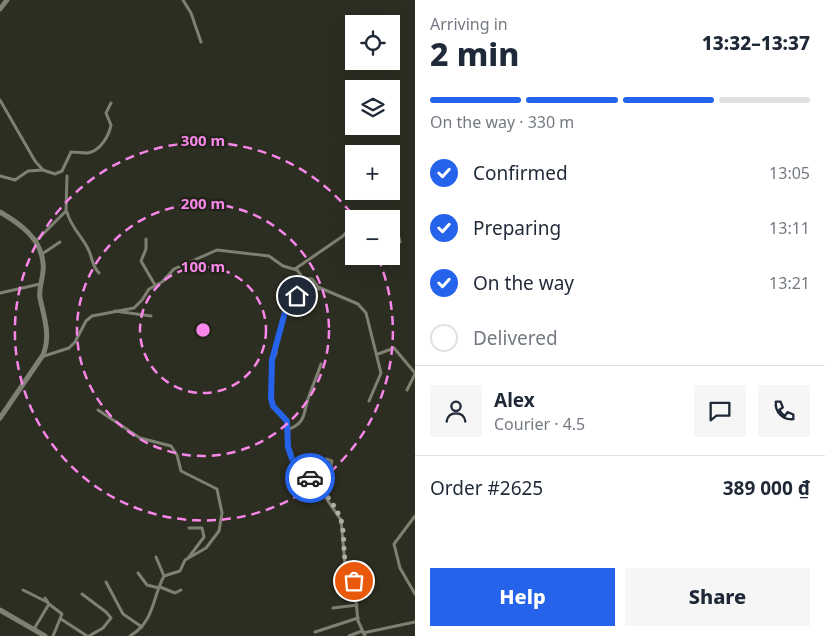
<!DOCTYPE html>
<html lang="en">
<head>
<meta charset="utf-8">
<style>
	body { margin:0; font-family:"Noto Sans",sans-serif; background:#f6f6f7; color:#1f2937; height:100vh; display:flex; flex-direction:column; font-size:19px; white-space:nowrap }
	* { box-sizing:border-box; margin:0 }
	p { font-size:16px; color:#747a83 }
	.icon { flex:none; width:28px; height:28px; fill:none; stroke:currentColor; stroke-width:2; stroke-linecap:round; stroke-linejoin:round }
	.map { position:relative; flex:1; overflow:hidden }
	.details { display:flex; flex-direction:column; background:#fff; width:410px }
	.details>* { flex:none }
	.buttons { position:absolute; left:345px; top:15px; display:grid; gap:10px }
	.buttons a { display:grid; place-items:center; width:55px; height:55px; border-radius:0px; background:#fff; box-shadow:0 5px 20px #0002; font-size:25px }
	.pin { position:absolute; display:grid; place-items:center; width:42px; height:42px; color:#fff; margin:-21px; border:2px solid #fff; border-radius:50%; box-shadow:0 1px 5px #0007 }
	.courier { position:absolute; display:grid; place-items:center; width:50px; height:50px; margin:-25px; border:4px solid #2563eb; border-radius:50%; background:#fff; color:#222; box-shadow:0 1px 6px #0007 }
	.summary em { font-style:normal; font-weight:800 }
	.summary div { display:flex; flex-direction:column-reverse }
	.summary { display:flex; align-items:center; justify-content:space-between; height:85px; padding:0 15px }
	h1 { font-size:32px; font-weight:800; line-height:38px }
	.bar { display:grid; grid-template-columns:repeat(4,1fr); gap:8px 5px; align-content:center; height:60px; padding:0 15px }
	.bar i { height:6px; border-radius:4px; background:#e0e1e3 }
	.bar .active { background:#2563eb }
	.bar p { grid-column:span 4 }
	.line { display:flex; align-items:center; gap:12px; padding:0 15px; border-top:1px solid #e0e1e3 }
	.line div { flex:1 }
	.round { display:grid; place-items:center; flex:none; width:52px; height:52px; border-radius:0px; background:#f6f6f7 }
	ol { padding:0 15px; list-style:none }
	li { display:flex; align-items:center; gap:15px; height:55px }
	li p { margin-inline-start:auto }
	li .icon { padding:5px; border-radius:50%; background:#2563eb; color:#fff; stroke-width:4 }
	li:last-child { color:#747a83 }
	li i { width:28px; height:28px; border:2px solid #e0e1e3; border-radius:50% }
	.action { display:flex; gap:10px; margin-top:auto; padding:10px 15px }
	.action a { flex:1; height:58px; border-radius:0px; background:#2563eb; color:#fff; font-size:20px; font-weight:800; line-height:58px; text-align:center }
	.action a+a { background:#f6f6f7; color:#1f2937 }
	main { display:flex; flex:1; min-height:0 }
	.map>svg:first-child { display:block }
	.lines { fill:none; stroke-linecap:round; stroke-linejoin:round }
	.street { stroke:#7e8072; stroke-width:3 }
	.secondary { stroke:#7e8072; stroke-width:5 }
	.done { stroke:#aeafa6; stroke-width:5; stroke-dasharray:0 9 }
	.route { stroke:#2563eb; stroke-width:6 }
	.ring { fill:none; stroke:#f987e9; stroke-width:2.5; stroke-dasharray:9 6 }
	.centre { fill:#f987e9; stroke:#232419; stroke-width:2.5 }
	.ring-label { font-size:15px; text-anchor:middle; font-weight:bold; fill:#f987e9; stroke:#232419; stroke-width:5; stroke-linejoin:round; paint-order:stroke }
</style>
</head>
<body>
<main>
<div class="map">
<svg width="415" height="636" viewBox="0 0 415 636">
	<rect width="100%" height="100%" fill="#2d2e22"/>
	<g class="lines">
		<!-- street -->
		<g class="street">
			<path d="M183 0 191 13 201 42"/>
			<path d="M0 100 35 161 43 170 55 174 62 171 71 152C77 152 82 153 88 153 100 151 109 136 111 125L106 113 111 103"/>
			<path d="M0 176 15 180 28 171 43 170"/>
			<path d="M67 212C71 228 83 237 89 251 93 260 92 266 99 273"/>
			<path d="M360 219 383 217 391 219"/>
			<path d="M391 219 395 222 400 242"/>
			<path d="M146 239V249L141 261 155 285"/>
			<path d="M35 242 66 211 67 176"/>
			<path d="M42 254 60 242"/>
			<path d="M295 269 343 236 354 223"/>
			<path d="M303 278 312 279 318 287 358 304 366 313 381 373 369 401"/>
			<path d="M310 290 319 289"/>
			<path d="M0 293 40 284"/>
			<path d="M115 311 151 316"/>
			<path d="M378 354 394 348 415 373"/>
			<path d="M41 357 69 348 75 342 86 321 92 316 134 308 142 300 149 289 162 282 174 269 217 250 269 256 283 266 297 270 303 278V289L300 295 288 301 286 306 276 343V354L272 360 271 398 273 406 287 421 288 447 292 459 303 474 315 482 341 520 345 565 354 581 358 621 365 636"/>
			<path d="M407 390 415 374"/>
			<path d="M98 410 140 438 171 446 177 455 181 471 217 489 222 513 219 531 206 548 185 560 180 571 164 576C152 598 155 621 130 636"/>
			<path d="M287 430C306 423 303 415 308 399 312 387 317 376 321 364"/>
			<path d="M303 474 326 459 332 461 330 471 316 484"/>
			<path d="M415 516 394 544 400 568 415 594"/>
			<path d="M156 557 164 576"/>
			<path d="M189 557 204 537 202 528H189"/>
			<path d="M138 573 147 585 159 588"/>
			<path d="M106 582 123 614 142 627"/>
			<path d="M160 587 175 593 181 590"/>
			<path d="M23 590 47 602"/>
			<path d="M82 594 106 612 111 618 103 628 89 636"/>
			<path d="M45 598 49 604 62 614 53 636"/>
			<path d="M333 608 357 605"/>
			<path d="M61 619 87 636"/>
			<path d="M34 629 49 604"/>
			<path d="M315 632 358 618"/>
			<path d="M363 633 415 622"/>
			<path d="M349 636 362 631"/>
		</g>
		<!-- secondary -->
		<g class="secondary">
			<path d="M0 9 7 0"/>
			<path d="M0 212C19 223 41 238 43 263 45 275 38 286 40 298 44 317 51 336 43 355L0 418"/>
			<path d="M0 610 45 636"/>
		</g>
	</g>
	<g class="lines">
		<!-- done -->
		<path class="done" d="M310 478C321 487 336 506 341 520 347 541 339 562 354 581"/>
		<!-- route -->
		<path class="route" d="M297 296 288 301 272 360 271 398 273 406 287 421 288 447 292 459 310 478"/>
	</g>
	<!-- distance rings -->
	<g class="ring">
		<circle cx="203" cy="330" r="63"/>
		<circle cx="203" cy="330" r="126"/>
		<path d="M378 258A189 189 0 1 1 355 218"/>
	</g>
	<circle cx="203" cy="330" r="8" class="centre"/>
	<g class="ring-label">
		<text x="203" y="146">300 m</text>
		<text x="203" y="209">200 m</text>
		<text x="203" y="272">100 m</text>
	</g>
</svg>
<div class="buttons">
<a><svg class="icon" aria-label="locate" viewBox="0 0 24 24"><circle cx="12" cy="12" r="6"/><path d="M12 2v4M12 18v4M2 12h4M18 12h4"/></svg></a>
<a><svg class="icon" aria-label="layers" viewBox="0 0 24 24"><path d="M12 4l9 5-9 5-9-5zM3 14l9 5 9-5"/></svg></a>
<a>+</a>
<a>−</a>
</div>
<div class="pin" style="left:354px;top:581px;background:#ea580c"><svg class="icon" aria-label="bag" viewBox="0 0 24 24"><path d="M5 8h14l-1 12H6zM9 8a3 3 0 0 1 6 0"/></svg></div>
<div class="pin" style="left:297px;top:296px;background:#1f2937"><svg class="icon" aria-label="home" viewBox="0 0 24 24"><path d="M3 11l9-7 9 7M6 9v11h12V9"/></svg></div>
<div class="courier" style="left:310px;top:478px"><svg class="icon" aria-label="car" viewBox="0 0 24 24"><path d="M5 17H2v-5l4-1 3-4h7l3 4 3 1v5h-3M9 17h6M6 11h13"/><circle cx="7" cy="17" r="2"/><circle cx="17" cy="17" r="2"/></svg></div>
</div>
<section class="details">
<div class="summary"><div><h1>2 min</h1><p>Arriving in</p></div><em>13:32–13:37</em></div>
<div class="bar"><i class="active"></i><i class="active"></i><i class="active"></i><i></i><p>On the way · 330 m</p></div>
<ol>
<li><svg class="icon" aria-label="check" viewBox="0 0 24 24"><path d="M5 12l5 5 9-10"/></svg>Confirmed<p>13:05</p></li>
<li><svg class="icon" aria-label="check" viewBox="0 0 24 24"><path d="M5 12l5 5 9-10"/></svg>Preparing<p>13:11</p></li>
<li><svg class="icon" aria-label="check" viewBox="0 0 24 24"><path d="M5 12l5 5 9-10"/></svg>On the way<p>13:21</p></li>
<li><i></i>Delivered</li>
</ol>
<div class="line" style="height:90px"><a class="round"><svg class="icon" aria-label="person" viewBox="0 0 24 24"><circle cx="12" cy="8" r="4"/><path d="M4 21q1-7 8-7t8 7"/></svg></a><div><b>Alex</b><p>Courier · 4.5</p></div><a class="round"><svg class="icon" aria-label="chat" viewBox="0 0 24 24"><path d="M4 5h16v11H9l-5 4z"/></svg></a><a class="round"><svg class="icon" aria-label="phone" viewBox="0 0 24 24"><path d="M5 4h4l2 5-3 2q2 4 5 5l2-3 5 2v4C11 20 4 13 5 4z"/></svg></a></div>
<div class="line" style="height:65px"><div>Order #2625</div><b>389 000 ₫</b></div>
<div class="action"><a>Help</a><a>Share</a></div>
</section>
</main>
</body>
</html>
